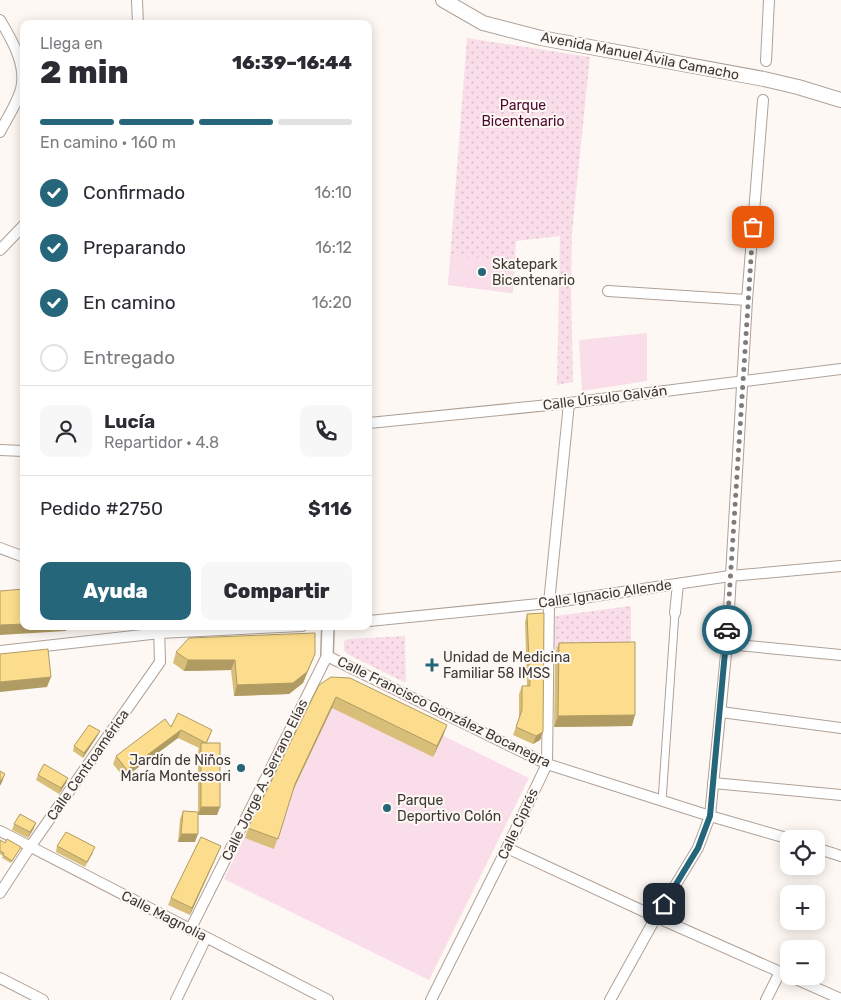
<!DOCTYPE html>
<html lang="es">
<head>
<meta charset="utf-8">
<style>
	body { margin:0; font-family:Rubik,sans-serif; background:#f7f7f7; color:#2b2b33; height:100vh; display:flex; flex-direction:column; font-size:19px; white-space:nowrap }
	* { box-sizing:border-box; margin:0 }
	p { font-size:16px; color:#7c7c81 }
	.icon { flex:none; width:28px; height:28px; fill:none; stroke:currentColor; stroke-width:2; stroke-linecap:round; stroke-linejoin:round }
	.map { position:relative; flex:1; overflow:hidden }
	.details { position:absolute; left:20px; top:20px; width:352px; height:610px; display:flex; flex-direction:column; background:#fff; border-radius:10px; box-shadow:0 2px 12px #0003 }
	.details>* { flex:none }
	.tools { position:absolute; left:780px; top:830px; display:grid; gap:10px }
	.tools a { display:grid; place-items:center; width:45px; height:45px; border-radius:10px; background:#fff; box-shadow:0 2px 12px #0003; font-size:25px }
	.pin { position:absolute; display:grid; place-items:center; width:42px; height:42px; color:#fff; margin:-21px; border-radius:10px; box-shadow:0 2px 8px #0006 }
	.courier { position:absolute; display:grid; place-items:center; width:50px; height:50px; margin:-25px; border:4px solid #25667a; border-radius:50%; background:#fff; color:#222; box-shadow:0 1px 6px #0007 }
	.summary em { font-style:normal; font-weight:800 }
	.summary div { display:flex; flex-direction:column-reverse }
	.summary { display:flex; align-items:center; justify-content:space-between; height:85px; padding:0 20px }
	h1 { font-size:32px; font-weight:800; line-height:38px }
	.bar { display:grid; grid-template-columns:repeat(4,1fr); gap:8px 5px; align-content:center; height:60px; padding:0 20px }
	.bar i { height:6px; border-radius:4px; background:#e1e1e2 }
	.bar .current { background:#25667a }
	.bar p { grid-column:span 4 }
	.line { display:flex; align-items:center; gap:12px; padding:0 20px; border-top:1px solid #e1e1e2 }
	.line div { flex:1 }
	.round { display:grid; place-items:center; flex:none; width:52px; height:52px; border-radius:10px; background:#f7f7f7 }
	ol { padding:0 20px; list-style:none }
	li { display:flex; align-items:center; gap:15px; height:55px }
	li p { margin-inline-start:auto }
	li .icon { padding:5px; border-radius:50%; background:#25667a; color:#fff; stroke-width:4 }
	li:last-child { color:#7c7c81 }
	li i { width:28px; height:28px; border:2px solid #e1e1e2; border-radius:50% }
	.button { display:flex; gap:10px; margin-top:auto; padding:10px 20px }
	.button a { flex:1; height:58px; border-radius:10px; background:#25667a; color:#fff; font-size:20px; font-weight:800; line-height:58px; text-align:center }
	.button a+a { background:#f7f7f7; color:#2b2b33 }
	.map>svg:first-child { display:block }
	.park { fill:url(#park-dots) }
	.garden { fill:#f9dee9 }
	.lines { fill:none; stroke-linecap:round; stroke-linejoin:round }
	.pedestrian-casing { stroke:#afa197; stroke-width:9 }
	.minor-casing { stroke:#afa197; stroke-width:12 }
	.tertiary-casing { stroke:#afa197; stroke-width:14 }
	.secondary-casing { stroke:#afa197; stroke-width:16 }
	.pedestrian { stroke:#fff; stroke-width:7 }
	.minor { stroke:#fff; stroke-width:10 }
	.tertiary { stroke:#fff; stroke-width:11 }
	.secondary { stroke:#fff; stroke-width:14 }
	.wall { fill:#d8be79 }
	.shaded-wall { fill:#b09b63 }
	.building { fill:#fbdd8d; stroke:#b09b63 }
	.done { stroke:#817b77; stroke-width:5; stroke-dasharray:0 9 }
	.route { stroke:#25667a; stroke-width:6 }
	.poi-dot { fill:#25667a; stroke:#fef8f4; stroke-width:2 }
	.labels { text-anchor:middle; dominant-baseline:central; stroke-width:4; stroke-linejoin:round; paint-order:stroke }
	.street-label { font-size:14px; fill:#3e3834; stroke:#fef8f4 }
	.park-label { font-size:14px; fill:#4d0730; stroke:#fef8f4 }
	.poi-label { font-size:14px; fill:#3e3834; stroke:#fef8f4; text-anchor:start }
</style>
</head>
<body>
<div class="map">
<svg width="841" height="1000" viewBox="0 0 841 1000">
	<defs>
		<pattern id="park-dots" width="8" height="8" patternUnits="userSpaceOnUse" patternTransform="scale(1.25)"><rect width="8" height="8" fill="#f9dee9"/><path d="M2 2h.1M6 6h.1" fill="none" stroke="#d6bfc8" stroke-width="1.8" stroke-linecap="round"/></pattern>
	</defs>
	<rect width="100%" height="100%" fill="#fef8f4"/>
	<!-- park -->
	<g class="park">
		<path d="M467 38 590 57 572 232 571 288 573 382 557 385 560 236 516 241 513 293 448 285Z"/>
		<path d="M631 606V653L554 654 555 616Z"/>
		<path d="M405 636 406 683 347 654 344 650V641L349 639Z"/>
	</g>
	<!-- garden -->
	<g class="garden">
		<path d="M451 256 514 260 513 293 448 285Z"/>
		<path d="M647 333V381L582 391 579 340Z"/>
		<path d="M346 688 529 778 429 980 224 879 314 696Z"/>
	</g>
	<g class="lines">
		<defs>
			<path id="pedestrian" d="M662 801 675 613"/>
			<g id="minor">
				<path d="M137 0 138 24"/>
				<path d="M0 20C12 40 27 65 21 89 17 104 7 118 0 132"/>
				<path d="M766 61 769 0"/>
				<path d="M0 250 24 225"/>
				<path d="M608 291 747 300"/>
				<path d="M369 423 569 403 841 369"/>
				<path d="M0 450 24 451"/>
				<path d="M0 548 24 557"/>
				<path d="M675 613 678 584"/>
				<path d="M369 621 549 603 730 576 841 566"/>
				<path d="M727 644 841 655"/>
				<path d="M0 651 160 633 302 626"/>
				<path d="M721 712 841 728"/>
				<path d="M713 783 841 795"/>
				<path d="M0 831 328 1000"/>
				<path d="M507 848 656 917 789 976"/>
				<path d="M816 848 841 856"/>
				<path d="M0 893 30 847 160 662 159 626"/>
				<path d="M190 930 327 656 547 764 710 816 790 839"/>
				<path d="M789 976 841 999"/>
				<path d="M0 978 43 1000"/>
				<path d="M176 1000 206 938"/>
				<path d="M431 1000 507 848 547 764 549 603 569 403"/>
				<path d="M610 1000 656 917 698 848 710 816 727 644 747 300 763 100"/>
				<path d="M766 1000 780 972"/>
			</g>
			<path id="tertiary" d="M327 656 328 626"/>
			<path id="secondary" d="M443 0 483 23 541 38 764 79 798 87 841 100"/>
		</defs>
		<!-- pedestrian casing -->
		<use href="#pedestrian" class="pedestrian-casing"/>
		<!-- minor casing -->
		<use href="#minor" class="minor-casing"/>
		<!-- tertiary casing -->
		<use href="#tertiary" class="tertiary-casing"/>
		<!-- secondary casing -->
		<use href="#secondary" class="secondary-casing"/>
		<!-- pedestrian -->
		<use href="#pedestrian" class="pedestrian"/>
		<!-- minor -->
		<use href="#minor" class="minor"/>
		<!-- tertiary -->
		<use href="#tertiary" class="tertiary"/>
		<!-- secondary -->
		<use href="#secondary" class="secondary"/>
	</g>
	<!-- wall -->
	<g class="wall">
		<path d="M527 614 543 732 540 740 533 744 513 735 519 718V694L522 686H527L525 622Z"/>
		<path d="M559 643 632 726 554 727 555 654Z"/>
		<path d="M176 652 315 654 303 683 289 694 234 696 231 670 184 671 173 663Z"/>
		<path d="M319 685 447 725 443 736 433 757 332 708 293 791 274 849 245 838 248 828Z"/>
		<path d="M171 727 212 730 207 743 220 807 217 815H198V751L199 748 178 738 124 778 113 764 116 756Z"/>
		<path d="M98 735 83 758 73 751 74 746Z"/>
		<path d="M38 775 66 783 59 794 36 780Z"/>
		<path d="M183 811 195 842H178L180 819Z"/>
		<path d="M14 824 34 828 28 838 12 830Z"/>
		<path d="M0 840 5 843 21 847 11 863 2 858 3 856 0 854Z"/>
		<path d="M57 846 93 853 85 867 56 852Z"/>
		<path d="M218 853 190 915 168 905 171 898Z"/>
	</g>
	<!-- shaded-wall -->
	<g class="shaded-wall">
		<path d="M24 624V626H68L66 631 0 635V625Z"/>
		<path d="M315 654 303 683 289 694 234 696 237 685Z"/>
		<path d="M188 660H235L231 670 184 671Z"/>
		<path d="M51 677 47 687 0 692V682Z"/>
		<path d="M336 697 332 708 291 794 295 784Z"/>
		<path d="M635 715 632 726 554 727 558 716Z"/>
		<path d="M447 725 443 736 433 757 437 746Z"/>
		<path d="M181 730 178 738 124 778 127 770Z"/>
		<path d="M100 731 98 735 83 758 84 753Z"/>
		<path d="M543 732 540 740 533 744 536 736Z"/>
		<path d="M5 774 2 782 0 786V782Z"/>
		<path d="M68 778 66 783 59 794 61 788Z"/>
		<path d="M201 807H220L217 815H198Z"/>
		<path d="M36 823 34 828 28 838 30 832Z"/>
		<path d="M181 834H198L195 842H178Z"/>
		<path d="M221 846 218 853 190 915 192 908Z"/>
	</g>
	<!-- building -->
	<g class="building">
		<path d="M24 589V624L0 625V591Z"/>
		<path d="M544 613 543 732 536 736 516 727 522 710V686H530L527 614Z"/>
		<path d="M315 633V654L307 672 293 683 237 685 235 660H188L176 652 189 638Z"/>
		<path d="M635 642V715L558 716 559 643Z"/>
		<path d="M48 649 51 677 0 682V654Z"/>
		<path d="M331 677 350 678 447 725 437 746 336 697 295 784 278 839 248 828 319 685Z"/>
		<path d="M178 713 212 730 206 743 181 730 127 770 116 756 165 719 171 727Z"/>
		<path d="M89 725 100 731 84 753 74 746Z"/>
		<rect x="201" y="743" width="19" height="64"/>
		<path d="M44 764 68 778 61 788 38 775Z"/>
		<path d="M0 771 5 774 0 782Z"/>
		<path d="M183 811 198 812V834H181Z"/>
		<path d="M20 814 36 823 30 832 14 824Z"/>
		<path d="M66 832 95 847 87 862 57 846Z"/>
		<path d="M201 837 221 846 192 908 171 898Z"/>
		<path d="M7 839 21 847 12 861 3 855 4 853 0 851V840L5 843Z"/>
	</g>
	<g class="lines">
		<!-- done -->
		<path class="done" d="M727 630 753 227"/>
		<!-- route -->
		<path class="route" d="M664 904 698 848 710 816 727 630"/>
	</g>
	<!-- markers -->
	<g class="poi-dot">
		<circle cx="482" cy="272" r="5"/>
		<path d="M429.5 657.5h5v5h5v5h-5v5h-5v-5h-5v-5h5z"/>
		<circle cx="241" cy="768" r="5"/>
		<circle cx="387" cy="808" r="5"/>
	</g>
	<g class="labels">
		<!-- street labels -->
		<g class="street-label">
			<text transform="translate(640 56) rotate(11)">Avenida Manuel Ávila Camacho</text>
			<text transform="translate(605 398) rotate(-7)">Calle Úrsulo Galván</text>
			<text transform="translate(605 594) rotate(-8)">Calle Ignacio Allende</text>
			<text transform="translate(444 712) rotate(26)">Calle Francisco González Bocanegra</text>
			<text transform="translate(88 765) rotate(-55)">Calle Centroamérica</text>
			<text transform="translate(265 780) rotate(-64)">Calle Jorge A. Serrano Elías</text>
			<text transform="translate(518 824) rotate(-65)">Calle Ciprés</text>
			<text transform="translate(164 916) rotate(27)">Calle Magnolia</text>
		</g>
		<!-- park labels -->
		<g class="park-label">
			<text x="523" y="105">Parque<tspan x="523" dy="16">Bicentenario</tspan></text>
		</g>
		<!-- poi labels -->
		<g class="poi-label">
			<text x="492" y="264">Skatepark<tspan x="492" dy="16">Bicentenario</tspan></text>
			<text x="443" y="657">Unidad de Medicina<tspan x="443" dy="16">Familiar 58 IMSS</tspan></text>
			<text x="231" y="760" text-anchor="end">Jardín de Niños<tspan x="231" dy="16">María Montessori</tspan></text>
			<text x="397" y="800">Parque<tspan x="397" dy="16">Deportivo Colón</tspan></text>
		</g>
	</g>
</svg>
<div class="tools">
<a><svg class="icon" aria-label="locate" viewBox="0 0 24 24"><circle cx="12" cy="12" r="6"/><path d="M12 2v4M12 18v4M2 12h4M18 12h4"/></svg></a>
<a>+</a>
<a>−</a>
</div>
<div class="pin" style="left:753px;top:227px;background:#ea580c"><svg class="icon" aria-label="bag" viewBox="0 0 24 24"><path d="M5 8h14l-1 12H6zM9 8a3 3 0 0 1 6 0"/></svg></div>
<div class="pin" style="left:664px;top:904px;background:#1f2937"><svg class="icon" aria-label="home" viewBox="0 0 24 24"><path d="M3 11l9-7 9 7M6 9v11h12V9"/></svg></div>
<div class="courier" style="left:727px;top:630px"><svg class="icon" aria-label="car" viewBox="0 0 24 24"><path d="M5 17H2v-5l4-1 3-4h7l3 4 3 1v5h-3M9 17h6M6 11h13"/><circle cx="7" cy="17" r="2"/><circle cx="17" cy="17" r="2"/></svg></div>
<section class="details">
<div class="summary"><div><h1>2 min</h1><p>Llega en</p></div><em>16:39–16:44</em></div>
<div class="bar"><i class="current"></i><i class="current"></i><i class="current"></i><i></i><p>En camino · 160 m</p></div>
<ol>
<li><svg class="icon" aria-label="check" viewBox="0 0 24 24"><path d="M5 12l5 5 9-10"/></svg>Confirmado<p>16:10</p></li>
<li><svg class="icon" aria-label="check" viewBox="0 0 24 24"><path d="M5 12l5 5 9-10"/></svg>Preparando<p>16:12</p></li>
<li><svg class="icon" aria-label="check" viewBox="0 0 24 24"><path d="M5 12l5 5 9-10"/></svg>En camino<p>16:20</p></li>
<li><i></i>Entregado</li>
</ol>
<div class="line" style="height:90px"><a class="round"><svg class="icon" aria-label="person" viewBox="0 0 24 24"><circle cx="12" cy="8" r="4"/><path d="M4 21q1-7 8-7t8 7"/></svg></a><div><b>Lucía</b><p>Repartidor · 4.8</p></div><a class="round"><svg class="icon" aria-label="phone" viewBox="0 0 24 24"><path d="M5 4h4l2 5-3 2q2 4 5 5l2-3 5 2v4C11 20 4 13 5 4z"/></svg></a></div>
<div class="line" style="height:65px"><div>Pedido #2750</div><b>$116</b></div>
<div class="button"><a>Ayuda</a><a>Compartir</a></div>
</section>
</div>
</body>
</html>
